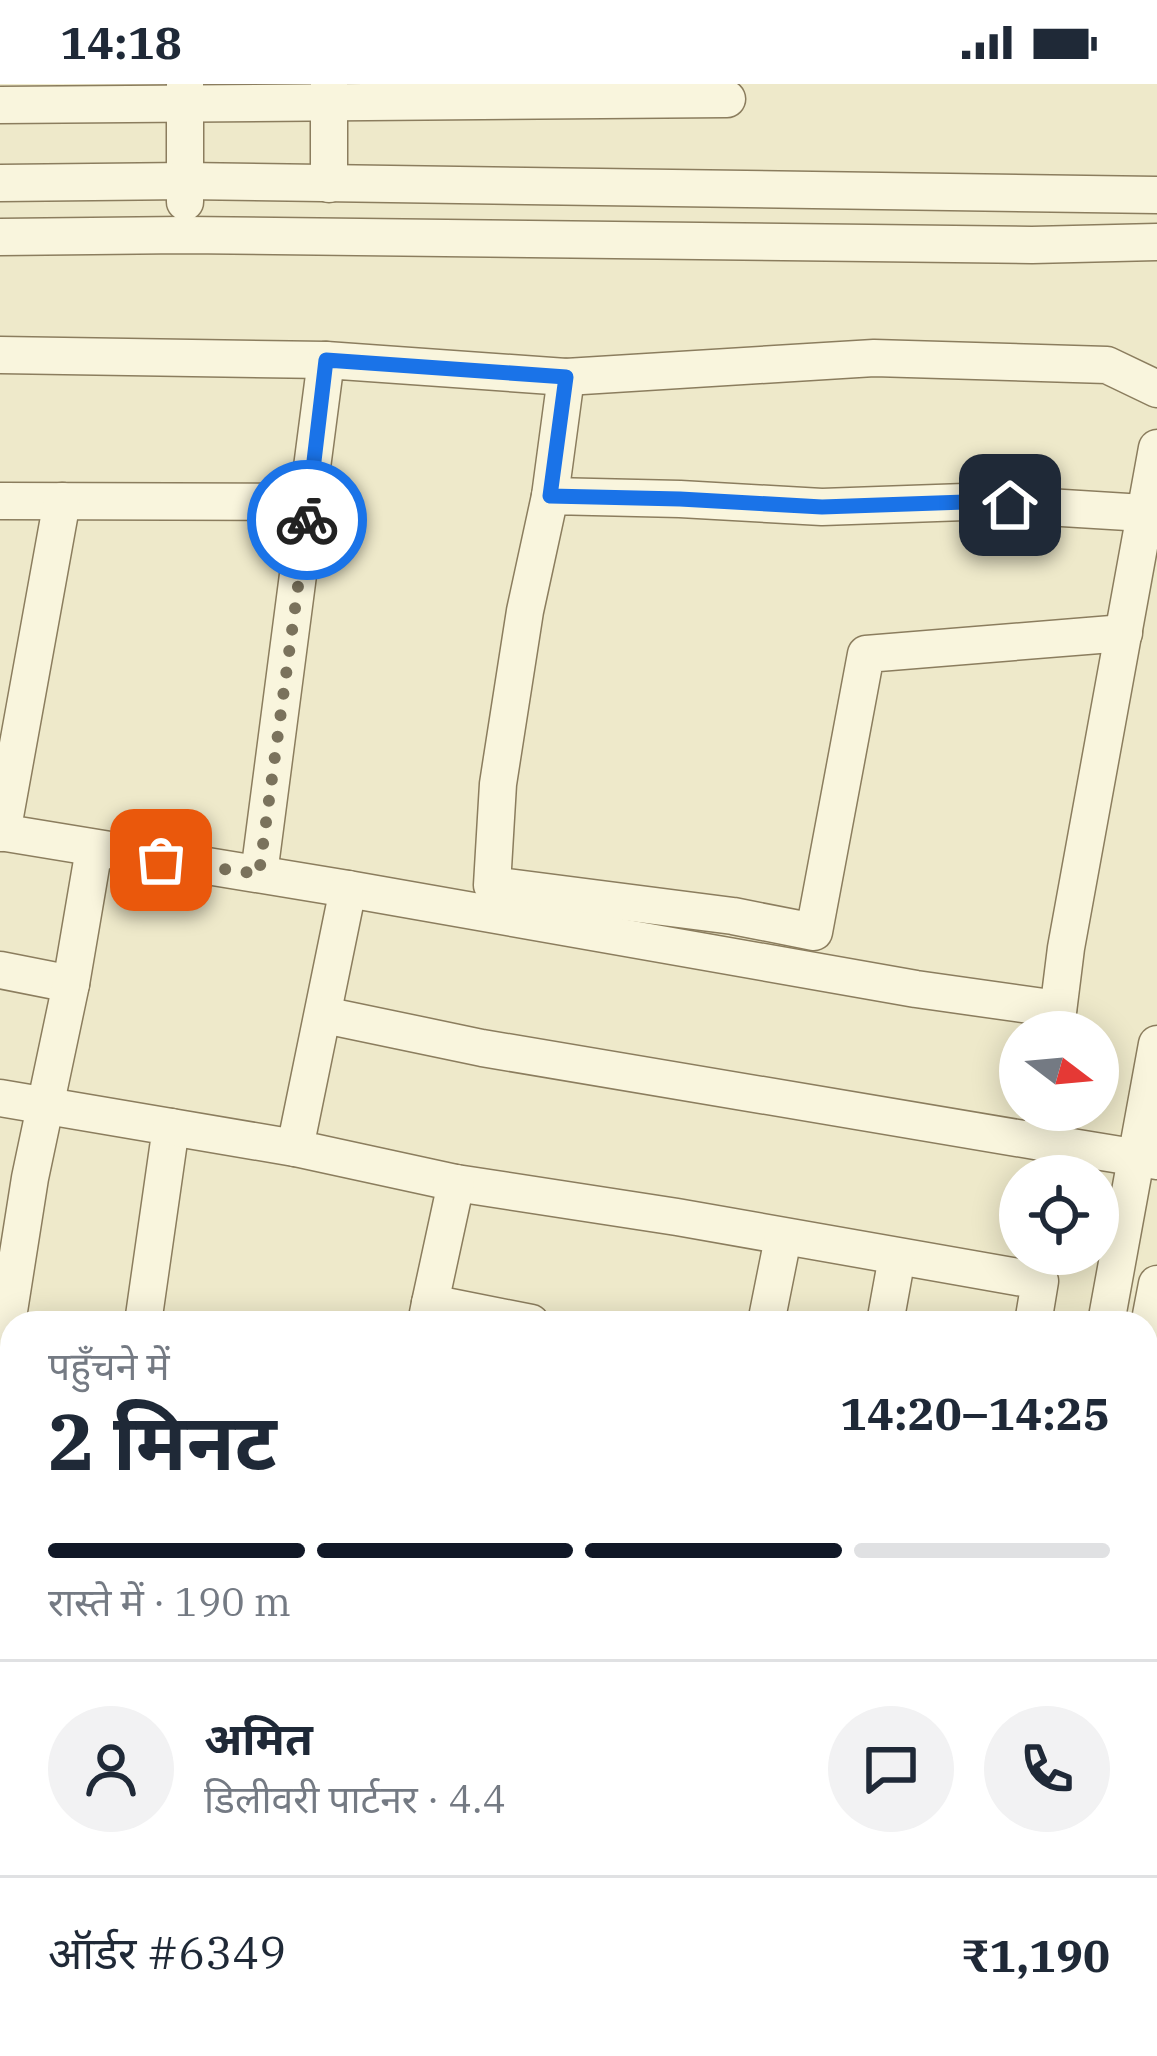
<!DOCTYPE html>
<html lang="hi">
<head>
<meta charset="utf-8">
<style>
	body { margin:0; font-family:"IBM Plex Serif","Noto Sans Devanagari",serif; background:#f2f2f3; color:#1f2937; height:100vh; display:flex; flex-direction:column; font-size:45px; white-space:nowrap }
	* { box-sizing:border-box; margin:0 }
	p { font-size:39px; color:#747a83 }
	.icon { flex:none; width:66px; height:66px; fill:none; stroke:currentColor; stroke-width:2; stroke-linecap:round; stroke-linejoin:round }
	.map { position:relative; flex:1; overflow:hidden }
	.side { position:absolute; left:0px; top:1227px; width:1158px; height:747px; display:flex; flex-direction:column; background:#fff; border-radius:36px 36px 0 0; box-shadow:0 6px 30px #0003 }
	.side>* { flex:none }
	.needle { width:78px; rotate:106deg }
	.tools { position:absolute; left:999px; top:927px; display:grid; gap:24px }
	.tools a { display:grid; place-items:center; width:120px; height:120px; border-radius:50%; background:#fff; box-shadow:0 6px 30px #0003; font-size:60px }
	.pin { position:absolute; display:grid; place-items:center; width:102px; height:102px; color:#fff; margin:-51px; border-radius:24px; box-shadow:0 6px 18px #0006 }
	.courier { position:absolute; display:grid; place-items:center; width:120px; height:120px; margin:-60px; border:9px solid #1a73e8; border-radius:50%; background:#fff; color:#222; box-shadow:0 3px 15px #0007 }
	.head em { font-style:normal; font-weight:700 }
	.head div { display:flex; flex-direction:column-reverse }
	.head { display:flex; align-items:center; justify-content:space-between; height:204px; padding:0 48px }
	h1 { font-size:78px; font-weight:700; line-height:90px }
	.bar { display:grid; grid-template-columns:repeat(4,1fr); gap:18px 12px; align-content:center; height:144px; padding:0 48px }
	.bar i { height:15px; border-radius:9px; background:#e0e1e3 }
	.bar .selected { background:#111827 }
	.bar p { grid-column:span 4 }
	.line { display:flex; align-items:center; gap:30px; padding:0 48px; border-top:3px solid #e0e1e3 }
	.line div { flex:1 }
	.round { display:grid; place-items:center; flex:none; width:126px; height:126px; border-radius:63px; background:#f2f2f3 }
	.status { display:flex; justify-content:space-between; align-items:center; height:84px; padding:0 60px; background:#fff; direction:ltr }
	.status svg { height:33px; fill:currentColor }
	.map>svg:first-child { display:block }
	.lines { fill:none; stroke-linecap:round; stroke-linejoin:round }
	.minor-casing { stroke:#8b7d5e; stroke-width:39 }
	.minor { stroke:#f9f5dd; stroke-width:36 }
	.done { stroke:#7a725c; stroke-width:12; stroke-dasharray:0 21.6 }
	.route { stroke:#1a73e8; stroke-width:15 }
</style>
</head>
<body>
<div class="status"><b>14:18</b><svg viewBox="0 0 49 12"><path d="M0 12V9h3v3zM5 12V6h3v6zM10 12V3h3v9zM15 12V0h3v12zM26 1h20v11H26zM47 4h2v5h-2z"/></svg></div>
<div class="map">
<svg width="1157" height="1972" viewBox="0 0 1157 1972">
	<rect width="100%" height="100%" fill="#eee9ca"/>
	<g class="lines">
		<defs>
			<g id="minor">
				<path d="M185 0V118"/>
				<path d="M0 21 727 15"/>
				<path d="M0 99 186 97 1157 111"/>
				<path d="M329 100V0"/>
				<path d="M0 153 184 151 1032 161 1157 158"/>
				<path d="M0 271 326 276"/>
				<path d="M550 412 566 293"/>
				<path d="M0 417 309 418"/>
				<path d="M1124 549 866 570 814 848 733 832 492 801 498 700 525 527 550 412 680 415 822 423 965 418 1144 429"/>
				<path d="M0 748 348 805 916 905 1058 925"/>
				<path d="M2 749 62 417"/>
				<path d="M259 790 326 276 566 293 874 274 1107 281 1157 305"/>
				<path d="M348 805 295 1064 456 1099 677 1133 1040 1197 1033 1239"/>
				<path d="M0 886 71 900"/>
				<path d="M324 931 482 964 1041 1058"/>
				<path d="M1056 944 1066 864 1157 364"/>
				<path d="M0 1014 171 1043 143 1239"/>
				<path d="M1045 1026 1041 1058 1157 1077"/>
				<path d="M171 1043 295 1064"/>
				<path d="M430 1219 456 1099"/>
				<path d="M426 1239 430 1219 531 1239"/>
				<path d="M766 1239 783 1154"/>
				<path d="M885 1239 897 1173"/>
				<path d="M1106 1239 1157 960"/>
				<path d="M1146 1257 1157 1200"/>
				<path d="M0 1284 30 1094 71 900 94 765"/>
				<path d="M0 1552 12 1554"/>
				<path d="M0 1662 12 1664"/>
				<path d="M0 1709 12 1711"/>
				<path d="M1146 1858 1157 1860"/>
				<path d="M0 1859 12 1860"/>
				<path d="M1146 1934 1157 1936"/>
				<path d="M534 1962 540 1972"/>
				<path d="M246 1972 248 1962"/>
				<path d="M641 1972 643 1962"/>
			</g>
		</defs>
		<!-- minor casing -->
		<use href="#minor" class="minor-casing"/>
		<!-- minor -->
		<use href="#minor" class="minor"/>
	</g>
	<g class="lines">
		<!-- done -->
		<path class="done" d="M161 776 259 790 307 436"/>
		<!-- route -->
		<path class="route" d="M307 436 326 276 566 293 550 412 680 415 822 423 965 418 1010 421"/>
	</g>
</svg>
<div class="tools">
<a><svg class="needle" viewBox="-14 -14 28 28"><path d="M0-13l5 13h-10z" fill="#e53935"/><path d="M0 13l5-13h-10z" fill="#747a83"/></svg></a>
<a><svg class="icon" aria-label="locate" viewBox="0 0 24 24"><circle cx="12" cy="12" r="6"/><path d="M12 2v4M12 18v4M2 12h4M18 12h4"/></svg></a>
</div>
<div class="pin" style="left:161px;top:776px;background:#ea580c"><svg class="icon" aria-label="bag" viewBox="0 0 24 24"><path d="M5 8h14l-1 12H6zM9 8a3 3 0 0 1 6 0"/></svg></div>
<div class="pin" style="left:1010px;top:421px;background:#1f2937"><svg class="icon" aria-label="home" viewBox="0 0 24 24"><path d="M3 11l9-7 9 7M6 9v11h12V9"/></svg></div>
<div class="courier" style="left:307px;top:436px"><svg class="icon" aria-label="bike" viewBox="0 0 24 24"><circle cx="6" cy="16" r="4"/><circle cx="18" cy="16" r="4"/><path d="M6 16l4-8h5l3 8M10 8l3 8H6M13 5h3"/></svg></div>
<section class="side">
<div class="head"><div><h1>2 मिनट</h1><p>पहुँचने में</p></div><em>14:20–14:25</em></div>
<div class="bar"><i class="selected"></i><i class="selected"></i><i class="selected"></i><i></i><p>रास्ते में · 190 m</p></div>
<div class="line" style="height:216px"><a class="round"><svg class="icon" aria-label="person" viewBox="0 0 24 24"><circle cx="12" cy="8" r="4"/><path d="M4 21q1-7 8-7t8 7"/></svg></a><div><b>अमित</b><p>डिलीवरी पार्टनर · 4.4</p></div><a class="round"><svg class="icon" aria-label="chat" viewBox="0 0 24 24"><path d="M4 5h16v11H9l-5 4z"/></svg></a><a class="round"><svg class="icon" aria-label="phone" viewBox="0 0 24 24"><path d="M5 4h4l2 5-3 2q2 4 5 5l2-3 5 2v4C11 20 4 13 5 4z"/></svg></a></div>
<div class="line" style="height:156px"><div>ऑर्डर #6349</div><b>₹1,190</b></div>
</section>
</div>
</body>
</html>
